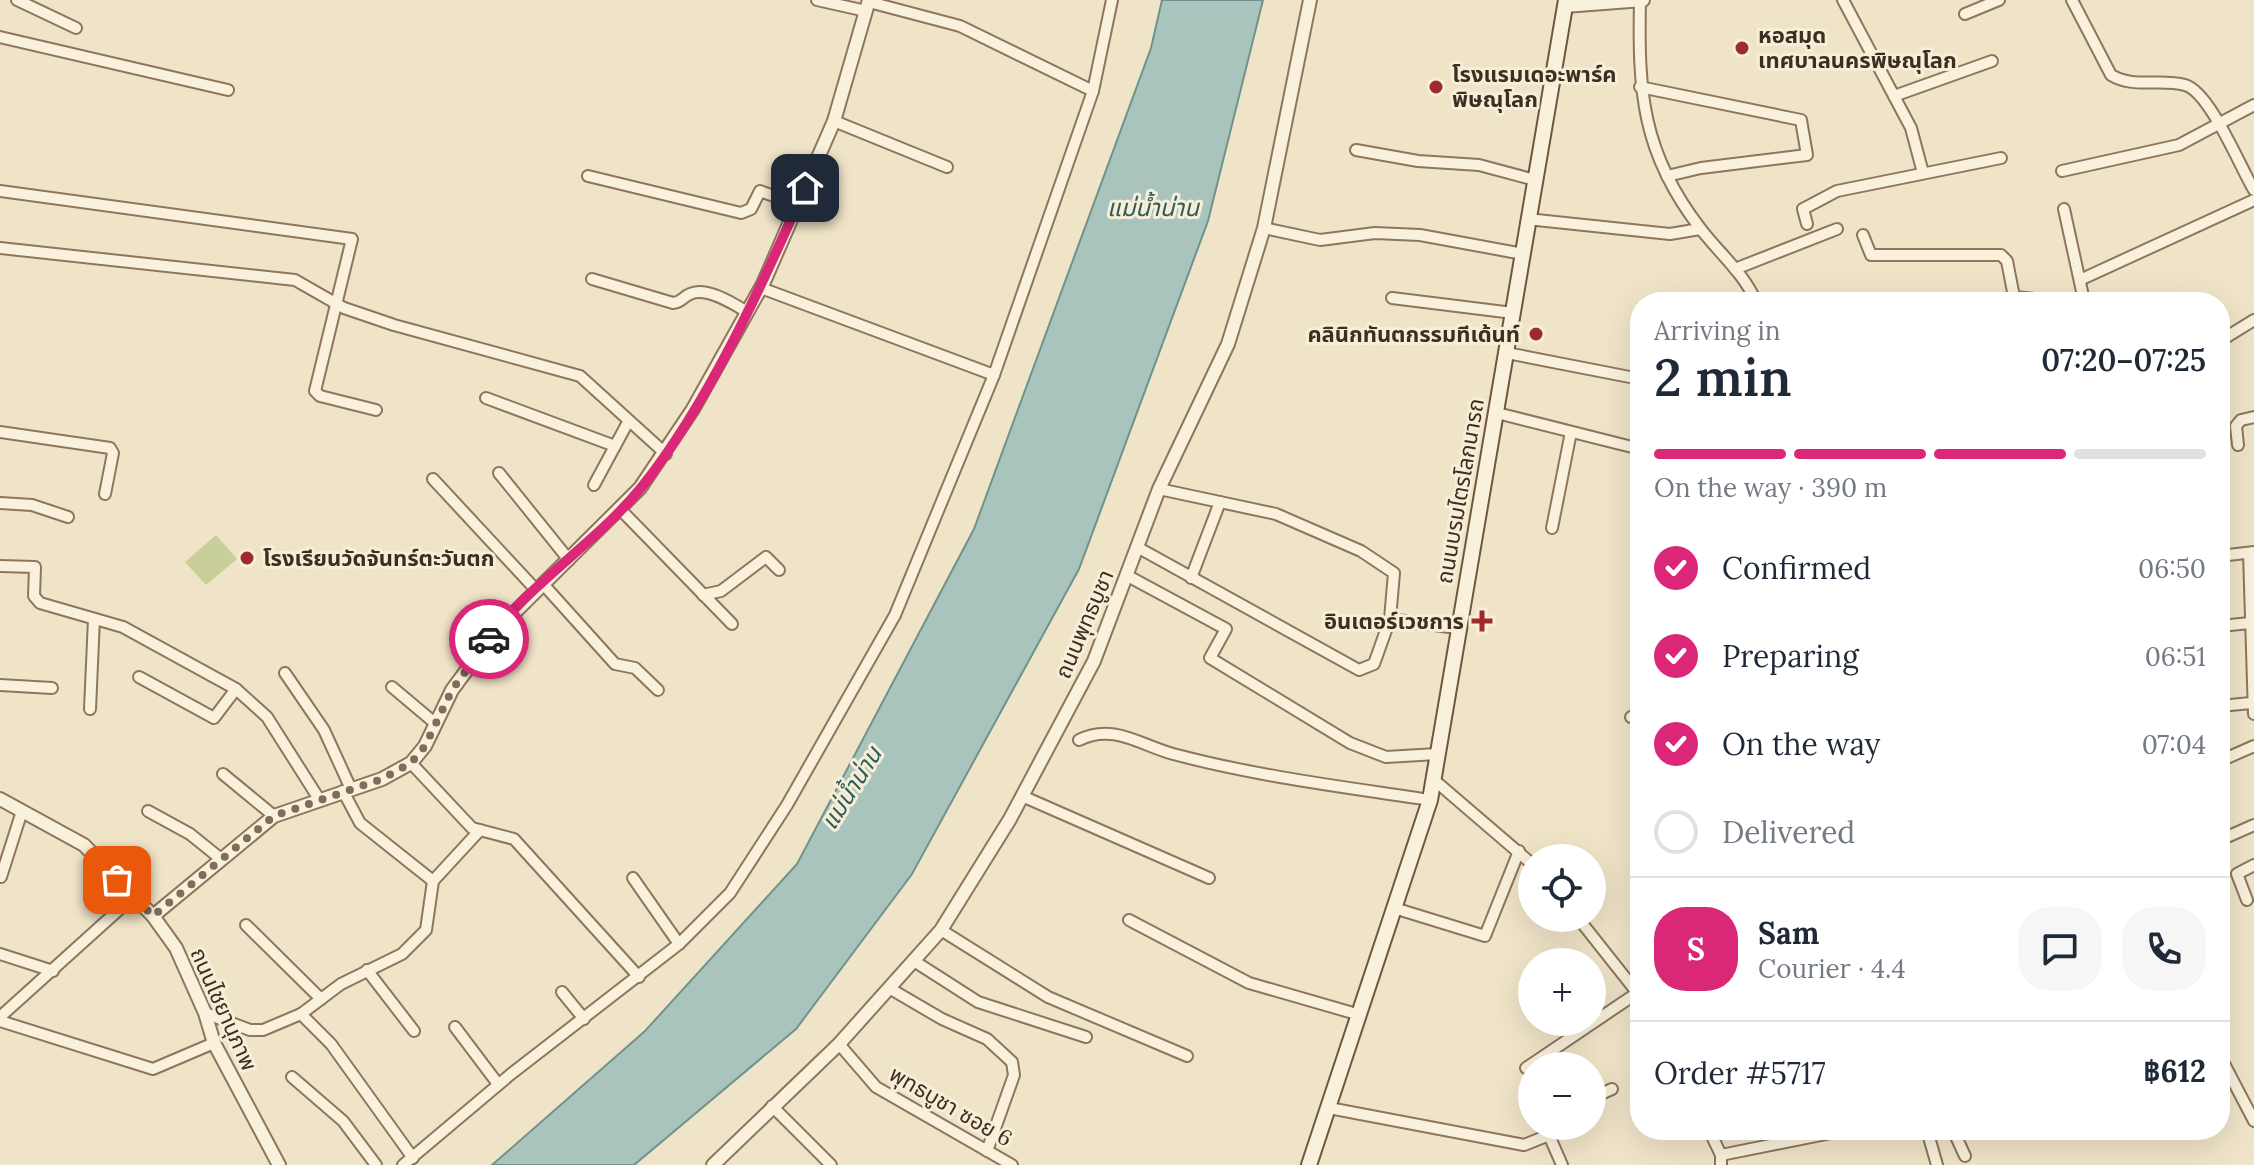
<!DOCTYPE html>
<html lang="en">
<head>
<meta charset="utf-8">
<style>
	body { margin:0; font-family:Lora,"Noto Sans Thai",serif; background:#f6f6f7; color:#1f2937; height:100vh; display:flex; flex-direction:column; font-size:30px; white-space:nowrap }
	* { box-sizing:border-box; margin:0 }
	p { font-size:26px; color:#747a83 }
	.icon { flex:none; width:44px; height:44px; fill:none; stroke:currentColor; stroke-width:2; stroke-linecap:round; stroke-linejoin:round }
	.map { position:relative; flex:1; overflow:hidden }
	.details { position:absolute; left:1630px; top:292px; width:600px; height:848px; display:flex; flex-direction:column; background:#fff; border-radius:32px; box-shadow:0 8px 32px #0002 }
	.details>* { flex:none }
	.tools { position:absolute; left:1518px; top:844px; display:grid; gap:16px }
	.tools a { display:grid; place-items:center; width:88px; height:88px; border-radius:50%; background:#fff; box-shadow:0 8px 32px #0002; font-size:40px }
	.pin { position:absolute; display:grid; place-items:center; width:68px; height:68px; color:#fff; margin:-34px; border-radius:16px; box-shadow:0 4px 12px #0006 }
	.courier { position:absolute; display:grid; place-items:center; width:80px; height:80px; margin:-40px; border:6px solid #db2777; border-radius:50%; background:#fff; color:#222; box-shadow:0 2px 10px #0007 }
	.summary em { font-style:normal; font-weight:600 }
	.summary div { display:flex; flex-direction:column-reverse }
	.summary { display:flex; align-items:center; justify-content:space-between; height:136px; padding:0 24px }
	h1 { font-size:52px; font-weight:600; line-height:60px }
	.bar { display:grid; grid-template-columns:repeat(4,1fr); gap:12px 8px; align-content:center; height:96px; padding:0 24px }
	.bar i { height:10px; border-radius:6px; background:#e0e1e3 }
	.bar .selected { background:#db2777 }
	.bar p { grid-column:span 4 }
	.line { display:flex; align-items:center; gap:20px; padding:0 24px; border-top:2px solid #e0e1e3 }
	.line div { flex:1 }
	.round { display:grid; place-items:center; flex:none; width:84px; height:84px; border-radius:32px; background:#f6f6f7 }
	ol { padding:0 24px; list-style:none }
	li { display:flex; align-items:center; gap:24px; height:88px }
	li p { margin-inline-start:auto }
	li .icon { padding:8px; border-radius:50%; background:#db2777; color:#fff; stroke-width:4 }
	li:last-child { color:#747a83 }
	li i { width:44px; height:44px; border:4px solid #e0e1e3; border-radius:50% }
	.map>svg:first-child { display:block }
	.green { fill:#c9cf9b }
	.water { fill:#a9c4bc; stroke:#6f938a; stroke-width:2 }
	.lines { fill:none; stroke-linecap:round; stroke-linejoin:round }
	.minor-casing { stroke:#8d765c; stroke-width:14 }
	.tertiary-casing { stroke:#8d765c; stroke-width:16 }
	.secondary-casing { stroke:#6f573f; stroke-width:18 }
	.minor { stroke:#faf1dc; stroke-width:10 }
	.tertiary { stroke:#faf1dc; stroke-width:12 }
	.secondary { stroke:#faf1dc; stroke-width:14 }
	.done { stroke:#7c6e5b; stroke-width:8; stroke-dasharray:0 14.4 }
	.route { stroke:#db2777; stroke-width:10 }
	.poi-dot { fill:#9e2a2b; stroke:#f7eed8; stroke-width:3 }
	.labels { text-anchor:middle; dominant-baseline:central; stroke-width:6; stroke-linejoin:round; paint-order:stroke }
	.poi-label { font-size:22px; font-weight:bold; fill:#3d2e20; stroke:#f7eed8; text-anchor:start }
	.street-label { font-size:22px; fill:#3d2e20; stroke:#f7eed8 }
	.water-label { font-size:24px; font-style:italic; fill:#2f5d5a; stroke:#f7eed8 }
</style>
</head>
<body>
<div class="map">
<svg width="2254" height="1165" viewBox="0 0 2254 1165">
	<rect width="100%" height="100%" fill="#f0e4c8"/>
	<!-- green -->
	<path class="green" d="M216 535 237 559 206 585 185 562Z"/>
	<!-- water -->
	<path class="water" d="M1162 0H1263L1208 221 1079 569 912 874 796 1029 634 1165H492L645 1031 797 864 974 529 1151 48Z"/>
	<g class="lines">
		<defs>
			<g id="minor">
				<path d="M17 0 76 28"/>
				<path d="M817 0 866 11"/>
				<path d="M1640 0C1638 92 1642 153 1700 228 1718 252 1744 273 1756 302"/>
				<path d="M1843 0 1911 128 1923 173"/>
				<path d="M2072 0 2111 75C2134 89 2160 78 2185 85 2210 92 2240 167 2254 190"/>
				<path d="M869 2 960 26 1093 91"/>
				<path d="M1965 14 1999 0"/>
				<path d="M0 37 228 90"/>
				<path d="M1640 87 1801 120 1807 155 1701 168 1667 176"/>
				<path d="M1894 96 1992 61"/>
				<path d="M834 121 947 167"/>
				<path d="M1356 150 1418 161 1479 165 1535 180"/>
				<path d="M2062 171 2179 145 2254 105"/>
				<path d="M588 176 741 213 751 209 760 191 782 199 795 211"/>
				<path d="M0 191 352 239 315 391 320 396 376 410"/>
				<path d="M2064 209 2083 296 2071 302"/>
				<path d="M1527 219 1670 234 1700 229"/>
				<path d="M1807 224 1803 209 1837 191 2001 158"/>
				<path d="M1264 228 1320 240 1375 233 1420 235 1523 254"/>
				<path d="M1863 235 1871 255H2001L2007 261 2014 297 2068 302"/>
				<path d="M0 248 295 280 344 308 394 325 580 376 666 454"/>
				<path d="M1735 269 1837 229"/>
				<path d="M592 279 673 303C683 302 682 297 690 294 706 286 734 304 747 312"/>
				<path d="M2082 279 2254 200"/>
				<path d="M761 288 994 375"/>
				<path d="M1392 298 1513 313"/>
				<path d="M2220 341 2254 320"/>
				<path d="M1507 353 1640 379"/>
				<path d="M486 398 615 446"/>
				<path d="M1497 413 1640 449"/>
				<path d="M0 432 110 448 113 453 105 494"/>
				<path d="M2238 445 2236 426 2241 420 2254 417"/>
				<path d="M499 473 569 560"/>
				<path d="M433 479 537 591"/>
				<path d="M594 485 628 422"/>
				<path d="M1159 489 1276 514 1361 551 1394 573 1390 619"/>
				<path d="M0 503 32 505 68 517"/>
				<path d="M621 510 732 624"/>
				<path d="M1552 528 1571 432"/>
				<path d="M1137 547 1359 670 1374 664 1390 619 1457 628"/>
				<path d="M2249 553 2254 714"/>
				<path d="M2220 556 2254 552"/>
				<path d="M0 566 35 567 34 596 40 603 123 627 236 689 267 717 319 799"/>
				<path d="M1126 575 1226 629 1210 658 1350 743 1386 757 1437 754"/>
				<path d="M1191 578 1220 502"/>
				<path d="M543 584 615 664 635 668 658 690"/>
				<path d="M703 595 721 591 766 557 779 570"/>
				<path d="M2220 626 2250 623"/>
				<path d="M285 673 324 730 351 789"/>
				<path d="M139 677 214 718 236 689"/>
				<path d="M0 685 52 688"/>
				<path d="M392 687 436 724"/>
				<path d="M2220 706 2251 703"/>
				<path d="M90 709 94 619"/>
				<path d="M1631 717 1640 712"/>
				<path d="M1079 740C1114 722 1143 747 1177 755 1261 777 1345 787 1430 800"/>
				<path d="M2220 761 2254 746"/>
				<path d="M411 763 472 828 514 839 639 977"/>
				<path d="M223 774 274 816"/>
				<path d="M1433 779 1532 864"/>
				<path d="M343 791 360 823 433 881"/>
				<path d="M1022 796 1209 878"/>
				<path d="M148 811 190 834 221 859"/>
				<path d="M2220 840 2254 825"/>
				<path d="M1638 847 1640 846"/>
				<path d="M1 877 22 811"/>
				<path d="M633 878 679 944"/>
				<path d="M2247 900 2237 874 2254 865"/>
				<path d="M1394 908 1485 936 1519 851"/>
				<path d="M1578 918 1639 995"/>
				<path d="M1129 920 1249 983 1360 1015"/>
				<path d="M246 925 321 999"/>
				<path d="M941 930 1048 997 1187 1056"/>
				<path d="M0 954 53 971"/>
				<path d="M914 961 978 1002 1086 1037"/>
				<path d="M367 970 414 1031"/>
				<path d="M889 988 942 1019 987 1039 1012 1062 1014 1075 987 1151"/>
				<path d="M562 992 584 1019"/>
				<path d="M205 1013 250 1030H263L301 1014 341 984 402 954 426 930 433 881 480 830"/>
				<path d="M301 1014 331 1044 413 1158"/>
				<path d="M0 1017 133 897"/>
				<path d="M0 1021 153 1069 214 1043"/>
				<path d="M455 1027 498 1084"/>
				<path d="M839 1044 876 1087 1012 1165"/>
				<path d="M2220 1056 2254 1121"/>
				<path d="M1526 1068 1637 993"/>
				<path d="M292 1077 343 1121 376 1165"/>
				<path d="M1592 1098 1612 1089"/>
				<path d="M772 1106 831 1165"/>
				<path d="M1329 1108 1524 1145 1549 1135"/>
				<path d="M1545 1126 1562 1165"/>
				<path d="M1709 1130 1721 1155V1165"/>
				<path d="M1927 1130 1937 1165"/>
				<path d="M1953 1130 1965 1156"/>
				<path d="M1721 1155 1846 1130"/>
				<path d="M403 1165 511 1074 679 944 730 893 787 805 895 615 994 375 1093 91 1112 0"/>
			</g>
			<g id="tertiary">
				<path d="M1565 6 1643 0"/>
				<path d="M0 799 84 845 153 916 176 948 205 1013 214 1043 279 1165"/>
				<path d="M153 916 274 816 382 779 411 763 425 746 452 690 495 632 640 488 693 409 763 284 834 121 869 0"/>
				<path d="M713 1165 839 1044 941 930 1010 819 1094 661 1159 489 1228 344 1264 228 1310 0"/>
			</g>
			<path id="secondary" d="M1309 1165 1430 800 1566 0"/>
		</defs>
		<!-- minor casing -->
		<use href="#minor" class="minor-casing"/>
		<!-- tertiary casing -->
		<use href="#tertiary" class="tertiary-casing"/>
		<!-- secondary casing -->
		<use href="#secondary" class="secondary-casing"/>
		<!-- minor -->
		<use href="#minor" class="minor"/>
		<!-- tertiary -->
		<use href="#tertiary" class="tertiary"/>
		<!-- secondary -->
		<use href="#secondary" class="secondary"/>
	</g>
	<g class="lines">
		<!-- done -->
		<path class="done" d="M117 880 153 916 274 816 382 779 411 763 425 746 452 690 489 639"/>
		<!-- route -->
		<path class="route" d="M489 639C531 582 596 543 641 488 709 403 761 287 805 188"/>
	</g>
	<!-- markers -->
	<g class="poi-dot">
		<circle cx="1742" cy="48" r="8"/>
		<circle cx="1436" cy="87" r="8"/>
		<circle cx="1536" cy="334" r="8"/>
		<circle cx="247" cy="558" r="8"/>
		<path d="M1478 609h8v8h8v8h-8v8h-8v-8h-8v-8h8z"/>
	</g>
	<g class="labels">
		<!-- poi labels -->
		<g class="poi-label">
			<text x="1758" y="35">หอสมุด<tspan x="1758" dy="25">เทศบาลนครพิษณุโลก</tspan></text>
			<text x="1452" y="74">โรงแรมเดอะพาร์ค<tspan x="1452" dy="25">พิษณุโลก</tspan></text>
			<text x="1520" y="334" text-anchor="end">คลินิกทันตกรรมทีเด้นท์</text>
			<text x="263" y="558">โรงเรียนวัดจันทร์ตะวันตก</text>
			<text x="1464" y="621" text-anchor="end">อินเตอร์เวชการ</text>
		</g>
		<!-- street labels -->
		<g class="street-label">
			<text transform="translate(1460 491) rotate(-80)">ถนนบรมไตรโลกนารถ</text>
			<text transform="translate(1084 624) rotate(-67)">ถนนพุทธบูชา</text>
			<text transform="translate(224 1009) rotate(66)">ถนนไชยานุภาพ</text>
			<text transform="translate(951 1106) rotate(30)">พุทธบูชา ซอย 6</text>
		</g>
		<!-- water labels -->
		<g class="water-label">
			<text x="1153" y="207">แม่น้ำน่าน</text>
			<text transform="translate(851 788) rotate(-58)">แม่น้ำน่าน</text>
		</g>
	</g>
</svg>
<div class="tools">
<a><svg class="icon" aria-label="locate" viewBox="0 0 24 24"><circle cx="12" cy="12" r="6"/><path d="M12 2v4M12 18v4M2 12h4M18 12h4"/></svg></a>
<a>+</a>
<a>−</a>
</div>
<div class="pin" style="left:117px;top:880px;background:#ea580c"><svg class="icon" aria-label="bag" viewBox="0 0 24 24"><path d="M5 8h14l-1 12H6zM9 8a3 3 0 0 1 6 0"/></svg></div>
<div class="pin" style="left:805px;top:188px;background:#1f2937"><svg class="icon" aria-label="home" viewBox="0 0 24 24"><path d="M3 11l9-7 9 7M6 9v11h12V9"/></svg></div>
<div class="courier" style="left:489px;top:639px"><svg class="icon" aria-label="car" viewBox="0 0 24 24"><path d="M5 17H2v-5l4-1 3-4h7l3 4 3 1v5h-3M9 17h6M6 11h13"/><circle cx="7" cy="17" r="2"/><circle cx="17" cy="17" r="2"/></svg></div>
<section class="details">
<div class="summary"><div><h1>2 min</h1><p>Arriving in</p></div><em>07:20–07:25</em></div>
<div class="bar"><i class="selected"></i><i class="selected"></i><i class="selected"></i><i></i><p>On the way · 390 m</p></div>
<ol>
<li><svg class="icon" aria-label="check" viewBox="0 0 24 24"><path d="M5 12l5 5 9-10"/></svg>Confirmed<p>06:50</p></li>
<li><svg class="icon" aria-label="check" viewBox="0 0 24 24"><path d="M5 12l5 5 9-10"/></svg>Preparing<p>06:51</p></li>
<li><svg class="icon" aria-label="check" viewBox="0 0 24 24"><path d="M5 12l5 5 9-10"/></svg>On the way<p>07:04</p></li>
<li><i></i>Delivered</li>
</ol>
<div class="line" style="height:144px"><b class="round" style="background:#db2777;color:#fff">S</b><div><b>Sam</b><p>Courier · 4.4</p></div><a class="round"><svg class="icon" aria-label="chat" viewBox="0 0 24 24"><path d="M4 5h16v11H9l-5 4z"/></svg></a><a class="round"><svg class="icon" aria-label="phone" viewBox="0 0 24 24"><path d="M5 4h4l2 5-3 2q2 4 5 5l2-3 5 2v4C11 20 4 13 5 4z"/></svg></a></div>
<div class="line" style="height:104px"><div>Order #5717</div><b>฿612</b></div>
</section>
</div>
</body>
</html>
